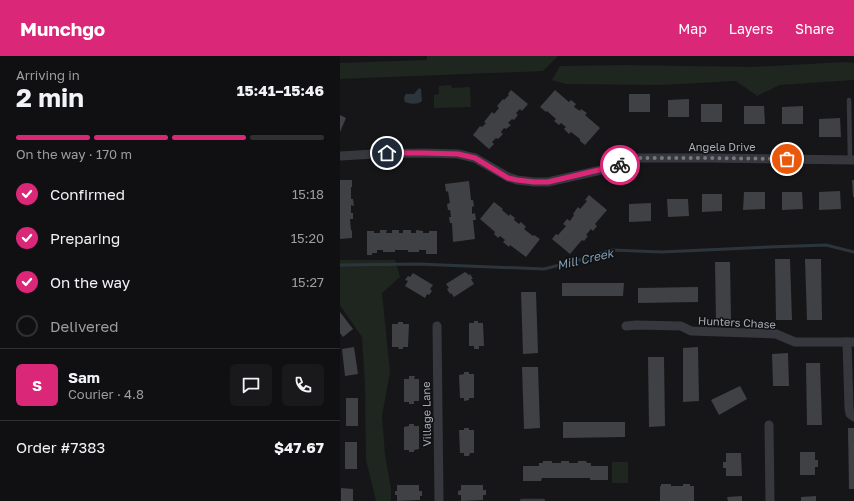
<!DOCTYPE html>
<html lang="en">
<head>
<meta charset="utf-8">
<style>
	body { margin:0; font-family:"Golos Text",sans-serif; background:#19191b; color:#f1f3f6; height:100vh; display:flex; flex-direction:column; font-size:15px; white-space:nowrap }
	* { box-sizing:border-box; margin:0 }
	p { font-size:13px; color:#9c9d9f }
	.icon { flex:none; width:22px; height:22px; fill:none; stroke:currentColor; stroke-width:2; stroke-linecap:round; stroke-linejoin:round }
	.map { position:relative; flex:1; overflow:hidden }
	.details { display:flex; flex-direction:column; background:#101012; width:340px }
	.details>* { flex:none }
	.pin { position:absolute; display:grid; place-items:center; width:34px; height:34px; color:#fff; margin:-17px; border:2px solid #fff; border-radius:50%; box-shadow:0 1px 4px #0007 }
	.courier { position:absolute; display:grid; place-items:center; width:40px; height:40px; margin:-20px; border:3px solid #db2777; border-radius:50%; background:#fff; color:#222; box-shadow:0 1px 5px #0007 }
	.head em { font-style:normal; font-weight:700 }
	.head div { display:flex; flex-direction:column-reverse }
	.head { display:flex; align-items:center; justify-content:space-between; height:68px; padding:0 16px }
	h1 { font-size:26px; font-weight:700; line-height:30px }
	.bar { display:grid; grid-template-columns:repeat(4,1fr); gap:6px 4px; align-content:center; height:48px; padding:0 16px }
	.bar i { height:5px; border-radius:3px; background:#303032 }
	.bar .active { background:#db2777 }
	.bar p { grid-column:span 4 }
	.line { display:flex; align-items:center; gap:10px; padding:0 16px; border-top:1px solid #303032 }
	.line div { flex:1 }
	.round { display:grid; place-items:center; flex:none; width:42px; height:42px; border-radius:6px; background:#19191b }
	ol { padding:0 16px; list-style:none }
	li { display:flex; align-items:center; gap:12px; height:44px }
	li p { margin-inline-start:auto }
	li .icon { padding:4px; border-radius:50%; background:#db2777; color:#fff; stroke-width:4 }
	li:last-child { color:#9c9d9f }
	li i { width:22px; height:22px; border:2px solid #303032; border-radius:50% }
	header { display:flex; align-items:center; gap:24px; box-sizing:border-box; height:56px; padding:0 20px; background:#db2777; color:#fff }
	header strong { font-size:19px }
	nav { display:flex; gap:22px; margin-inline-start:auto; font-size:14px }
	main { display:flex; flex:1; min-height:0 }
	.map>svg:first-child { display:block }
	.green { fill:#1e261f }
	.water { fill:#2c353c }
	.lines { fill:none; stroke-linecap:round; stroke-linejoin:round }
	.stream { stroke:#2c353c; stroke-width:3 }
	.building { fill:#404145 }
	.lane { stroke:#37383d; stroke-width:4.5 }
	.street { stroke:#37383d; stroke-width:9 }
	.done { stroke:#757880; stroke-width:4; stroke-dasharray:0 7.2 }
	.route { stroke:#db2777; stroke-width:5 }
	.labels { text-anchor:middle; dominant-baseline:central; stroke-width:3; stroke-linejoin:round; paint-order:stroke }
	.street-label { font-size:11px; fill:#a8adb8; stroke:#111113 }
	.water-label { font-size:12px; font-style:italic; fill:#7f9bb3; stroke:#111113 }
</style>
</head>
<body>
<header>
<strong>Munchgo</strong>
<nav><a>Map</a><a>Layers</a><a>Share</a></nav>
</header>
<main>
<section class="details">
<div class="head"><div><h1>2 min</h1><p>Arriving in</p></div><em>15:41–15:46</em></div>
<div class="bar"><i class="active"></i><i class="active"></i><i class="active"></i><i></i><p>On the way · 170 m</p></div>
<ol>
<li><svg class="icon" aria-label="check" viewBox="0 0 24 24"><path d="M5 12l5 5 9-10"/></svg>Confirmed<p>15:18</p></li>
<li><svg class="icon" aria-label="check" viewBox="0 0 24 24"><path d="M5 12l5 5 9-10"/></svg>Preparing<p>15:20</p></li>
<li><svg class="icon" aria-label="check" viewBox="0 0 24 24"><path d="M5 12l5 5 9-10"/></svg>On the way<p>15:27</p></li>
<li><i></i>Delivered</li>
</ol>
<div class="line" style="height:72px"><b class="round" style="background:#db2777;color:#fff">S</b><div><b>Sam</b><p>Courier · 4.8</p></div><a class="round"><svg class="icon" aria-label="chat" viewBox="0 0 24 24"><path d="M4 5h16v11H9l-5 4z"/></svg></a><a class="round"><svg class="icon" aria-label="phone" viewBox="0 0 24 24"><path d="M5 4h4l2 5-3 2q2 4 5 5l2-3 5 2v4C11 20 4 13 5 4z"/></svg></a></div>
<div class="line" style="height:52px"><div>Order #7383</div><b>$47.67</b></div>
</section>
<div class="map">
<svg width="514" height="445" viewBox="0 0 514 445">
	<rect width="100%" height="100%" fill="#161618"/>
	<!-- green -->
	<g class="green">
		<path d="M87 0H218L203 15 0 23V7L87 4Z"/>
		<path d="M506 6 514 7V24L440 29 417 40 396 25 320 29 226 28 212 24 220 10 286 9 412 11Z"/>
		<path d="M111 29 112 32 130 31 131 51 94 52V39L99 38V30Z"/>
		<path d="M0 204H55L60 221 42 237 50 316 42 360 45 399 51 433V445H36L26 404 25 329 22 281 0 249Z"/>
		<rect x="272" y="406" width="16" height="21"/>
	</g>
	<!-- water -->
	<path class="water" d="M79 32 81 33 82 45C78 49 70 48 65 46L64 43 65 39 66 38H74Z"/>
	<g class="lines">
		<!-- stream -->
		<path class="stream" d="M0 209 78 208 204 213 247 202 271 194 322 196 429 191 486 189 514 196"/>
	</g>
	<!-- building -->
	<g class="building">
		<path d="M171 34 188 48 182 55 180 53 176 57 178 59 174 64 172 63 168 67 171 69 166 73 164 72 161 76 163 78 158 83 156 82 152 86 154 88 149 93 133 79 140 70 142 71 146 67 144 66 152 56 154 58 159 52 157 50 163 43 164 44 169 39 168 38Z"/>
		<path d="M215 34 229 46 231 44 236 48 234 51 240 55 241 53 247 57 245 59 260 72 245 89 240 85V83L231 76 229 78 224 73 226 71 221 67 219 69 214 65 216 63 207 55 206 56 200 51Z"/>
		<rect x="289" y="38" width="21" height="18"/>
		<path d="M349 43V61H328V44Z"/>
		<rect x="361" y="48" width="21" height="18"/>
		<path d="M404 50H424L425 68H404Z"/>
		<path d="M463 50V68H442V51Z"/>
		<path d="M0 59 6 62 0 76Z"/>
		<path d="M500 62 501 81H479V63Z"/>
		<path d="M0 124H12V131H11V143H13L14 150 11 149V157H13V163H10L11 174 12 175V182L0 183Z"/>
		<path d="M512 124H514V141H513Z"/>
		<path d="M129 125 131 144H133L134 150 132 151V158L135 157 136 164H133L135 183 113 186 112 167H110L109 161H111L110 154H108L107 148 110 147 108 135 106 136 105 128Z"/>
		<path d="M500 135 501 153 479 154V136Z"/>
		<path d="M404 136H425V153L403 154Z"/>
		<path d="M442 136H462L463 153 442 154Z"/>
		<path d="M362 138H382V155L362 156Z"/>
		<path d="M249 139 267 154 255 168 257 170 253 175 251 173 246 179 248 180 244 185 242 184 230 198 212 183 216 178 218 179 226 170 223 168 227 163 230 165 234 159 233 158 238 151 240 153 247 145 245 144Z"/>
		<path d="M327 143H348L349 160 328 161Z"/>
		<path d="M154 146 163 153 162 154 169 160 170 158 175 162 174 164 179 168 181 166 186 171 184 173 193 180 194 179 200 183 186 201 170 189 169 191 163 186 165 184 160 180 158 182 154 178 155 176 140 163Z"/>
		<path d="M311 147V165L289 166V148Z"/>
		<path d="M40 174H47L46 177H52V174H59V177H63V174H71V177H76V174L83 175V177H89V175H97V198H86V194H79V196H68V194H55V196H43V194H37V197H32V199H27V175H34V177H40Z"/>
		<path d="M435 203H450L452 264H436Z"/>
		<path d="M465 203H481L482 264H467Z"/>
		<path d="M375 206H390L391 264 376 265Z"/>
		<path d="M125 216 129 219 130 218 133 223H131L134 228 114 241 111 237 110 238 107 233 109 232 106 228Z"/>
		<path d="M73 217 93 229 90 233 92 235 89 239 87 238 85 242 65 230 68 225 65 224 68 220 70 221Z"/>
		<path d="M222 227H284L283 240H222Z"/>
		<path d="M358 231V246L298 247V232Z"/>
		<path d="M181 236H196L198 297 183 298Z"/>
		<path d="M0 256 13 273 3 281 0 277Z"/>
		<path d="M134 265H138V267H143L144 290H139V293H134V290H129V267H134Z"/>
		<path d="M58 266H63V268H69L68 291H63V293H58L59 291H52V268H58Z"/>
		<path d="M14 291 18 318 5 320 2 293Z"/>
		<path d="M358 291 359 345 343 346V292Z"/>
		<path d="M448 297 449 330H433L432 298Z"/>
		<path d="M308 301H324L325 370 309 371Z"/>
		<path d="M466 307H480L482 369H467Z"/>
		<path d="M182 311H198L200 372 184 373Z"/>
		<path d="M124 316H129V318H134V342H129V344L124 345V342H120L119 319 124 318Z"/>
		<path d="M69 320H75L74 323H79V345H74V348H69V346H64V323H69Z"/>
		<path d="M400 330 407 343 379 359 371 344Z"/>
		<rect x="6" y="342" width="12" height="28"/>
		<path d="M223 366H285V381L223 382Z"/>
		<path d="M69 368H74V370H79V393L74 394V396H69V394H64V371L69 370Z"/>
		<path d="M124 372H129V374H134V397H130L129 400H124V397H120L119 374H124Z"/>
		<path d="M508 372H514V433H509Z"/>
		<rect x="5" y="386" width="12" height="27"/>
		<path d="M460 396H475V404H478V411H475V419H460Z"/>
		<path d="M386 397H401L402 420H386V412H383V406H386Z"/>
		<path d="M203 405H212V407H221V405H229V407H238V405H246L247 407H251V410H268V424H250V422H202L201 425H183V410H199V407H203Z"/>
		<path d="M321 428H331V430H343V428H350V430H354V445H320V430H321Z"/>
		<path d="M57 429H79V435H82V440H80V444L57 445V439H55V435H57Z"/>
		<path d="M121 429H143V434H146V439H143V444L121 445V439H118V435L121 434Z"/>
		<path d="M1 432 13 433V445H1Z"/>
		<path d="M402 440V445H388L387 441Z"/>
		<path d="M476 440V445H461V441Z"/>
	</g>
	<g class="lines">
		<!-- lane -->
		<g class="lane">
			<path d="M509 44 510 104"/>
			<path d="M182 445H203"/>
		</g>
		<!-- street -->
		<g class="street">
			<path d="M0 100 34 98 84 97 118 98 135 102 168 121 177 124 194 126H208L279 110 299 102H368L514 104"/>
			<path d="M97 270 99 445"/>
			<path d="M286 270 296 269 341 270 351 275 436 278 455 286H514"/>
			<path d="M507 286 509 352 510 358 514 361"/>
			<path d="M429 369 430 445"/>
		</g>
	</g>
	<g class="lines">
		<!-- done -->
		<path class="done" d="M280 109 298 102H368L447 103"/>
		<!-- route -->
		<path class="route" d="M47 97H84L118 98 135 102 168 122 177 124 194 126H208L280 109"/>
	</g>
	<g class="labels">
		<!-- street labels -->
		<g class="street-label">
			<text x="382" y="90">Angela Drive</text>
			<text transform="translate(397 266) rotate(3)">Hunters Chase</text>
			<text transform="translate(86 358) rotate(-91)">Village Lane</text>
		</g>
		<!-- water labels -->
		<g class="water-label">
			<text transform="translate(245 203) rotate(-13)">Mill Creek</text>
		</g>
	</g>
</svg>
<div class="pin" style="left:447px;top:103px;background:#ea580c"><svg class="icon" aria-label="bag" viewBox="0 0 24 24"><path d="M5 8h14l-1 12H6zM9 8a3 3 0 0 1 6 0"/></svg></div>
<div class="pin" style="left:47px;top:97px;background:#1f2937"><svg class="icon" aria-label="home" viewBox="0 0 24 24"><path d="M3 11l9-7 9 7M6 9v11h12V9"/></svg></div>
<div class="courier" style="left:280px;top:109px"><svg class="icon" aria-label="bike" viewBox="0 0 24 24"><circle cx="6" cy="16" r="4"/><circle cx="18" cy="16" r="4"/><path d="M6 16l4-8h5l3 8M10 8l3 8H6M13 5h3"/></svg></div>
</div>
</main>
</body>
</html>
